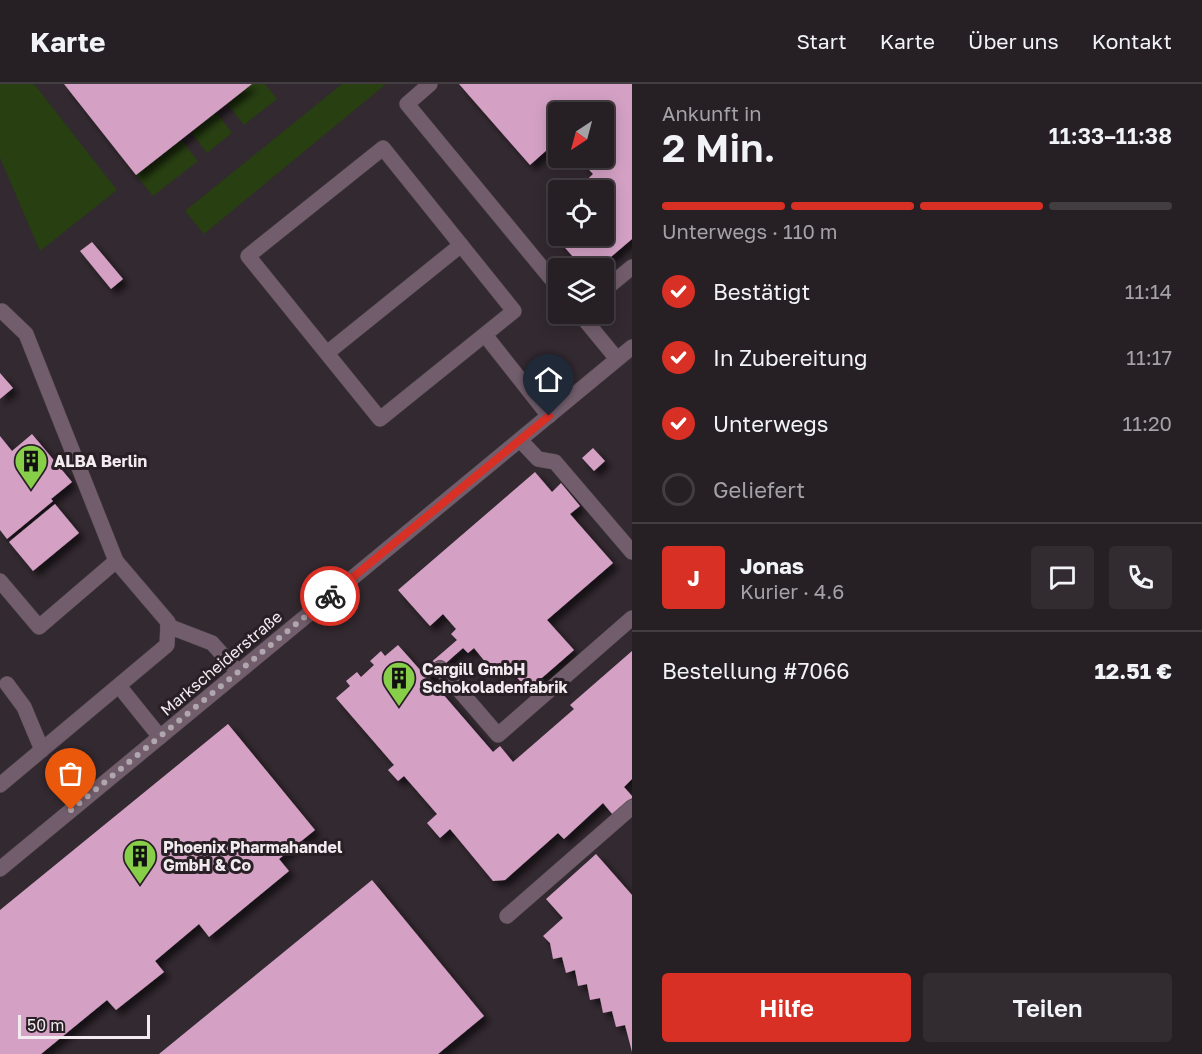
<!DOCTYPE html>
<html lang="de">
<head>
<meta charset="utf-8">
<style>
	body { margin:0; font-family:"Golos Text",sans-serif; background:#322c31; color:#f1f3f6; height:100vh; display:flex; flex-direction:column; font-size:22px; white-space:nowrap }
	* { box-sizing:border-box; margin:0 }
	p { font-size:20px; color:#a4a2a6 }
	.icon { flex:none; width:33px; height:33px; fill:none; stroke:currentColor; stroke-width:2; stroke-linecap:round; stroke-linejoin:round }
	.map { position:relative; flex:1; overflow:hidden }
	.details { display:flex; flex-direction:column; background:#261f24; width:570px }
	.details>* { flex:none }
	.needle { width:39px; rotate:216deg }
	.tools { position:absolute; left:548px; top:18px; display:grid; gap:12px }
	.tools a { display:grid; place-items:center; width:66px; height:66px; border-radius:6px; background:#261f24; box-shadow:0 3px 15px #0003,0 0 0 2px #423d41; font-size:30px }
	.scale { position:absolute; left:18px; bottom:15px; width:132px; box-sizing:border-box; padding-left:6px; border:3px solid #f2ebf0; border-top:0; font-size:16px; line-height:21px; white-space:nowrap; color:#f2ebf0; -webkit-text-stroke:4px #292026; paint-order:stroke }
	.pin { position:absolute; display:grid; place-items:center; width:51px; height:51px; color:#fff; margin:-62px -26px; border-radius:50% 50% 50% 0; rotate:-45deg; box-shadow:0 0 6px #0007 }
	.pin .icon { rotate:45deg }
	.courier { position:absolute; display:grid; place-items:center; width:60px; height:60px; margin:-30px; border:4px solid #d93025; border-radius:50%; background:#fff; color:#222; box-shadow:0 2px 8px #0007 }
	.overview em { font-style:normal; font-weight:600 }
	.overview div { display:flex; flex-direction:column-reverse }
	.overview { display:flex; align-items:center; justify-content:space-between; height:102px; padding:0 30px }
	h1 { font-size:39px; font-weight:600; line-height:45px }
	.bar { display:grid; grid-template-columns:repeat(4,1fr); gap:9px 6px; align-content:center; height:72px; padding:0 30px }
	.bar i { height:8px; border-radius:4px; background:#423d41 }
	.bar .selected { background:#d93025 }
	.bar p { grid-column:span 4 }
	.line { display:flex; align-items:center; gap:15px; padding:0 30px; border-top:2px solid #423d41 }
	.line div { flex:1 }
	.round { display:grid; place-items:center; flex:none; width:63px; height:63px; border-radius:6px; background:#322c31 }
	ol { padding:0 30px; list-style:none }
	li { display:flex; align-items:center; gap:18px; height:66px }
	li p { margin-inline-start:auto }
	li .icon { padding:6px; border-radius:50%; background:#d93025; color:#fff; stroke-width:4 }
	li:last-child { color:#a4a2a6 }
	li i { width:33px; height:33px; border:3px solid #423d41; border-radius:50% }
	.primary-button { display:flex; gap:12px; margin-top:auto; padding:12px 30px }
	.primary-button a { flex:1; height:69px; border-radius:6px; background:#d93025; color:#fff; font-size:24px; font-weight:600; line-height:69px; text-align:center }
	.primary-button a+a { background:#322c31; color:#f1f3f6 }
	header { display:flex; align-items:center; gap:36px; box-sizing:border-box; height:84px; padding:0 30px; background:#261f24; border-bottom:2px solid #423d41 }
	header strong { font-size:28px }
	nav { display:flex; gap:33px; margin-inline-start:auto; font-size:21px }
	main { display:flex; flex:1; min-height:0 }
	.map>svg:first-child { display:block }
	.green { fill:#273f11 }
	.building { fill:#d4a1c5; filter:url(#shadow) }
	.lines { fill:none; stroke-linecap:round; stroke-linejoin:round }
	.minor-casing { stroke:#4e444b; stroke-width:16 }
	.minor { stroke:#725d6c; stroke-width:15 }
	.done { stroke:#afa7ad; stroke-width:6; stroke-dasharray:0 10.8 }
	.route { stroke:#d93025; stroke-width:8 }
	.labels { text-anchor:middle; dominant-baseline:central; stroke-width:6; stroke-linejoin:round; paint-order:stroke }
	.poi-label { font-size:16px; font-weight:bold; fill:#f2ebf0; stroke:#292026; text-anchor:start }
	.street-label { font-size:16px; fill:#f2ebf0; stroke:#292026 }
</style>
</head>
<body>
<header>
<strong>Karte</strong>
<nav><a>Start</a><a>Karte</a><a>Über uns</a><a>Kontakt</a></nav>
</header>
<main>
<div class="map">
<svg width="632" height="970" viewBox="0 0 632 970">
	<defs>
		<filter id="shadow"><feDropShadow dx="5.5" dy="5.5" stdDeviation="3" flood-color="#0009"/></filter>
	</defs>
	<rect width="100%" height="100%" fill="#332930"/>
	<!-- green -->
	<g class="green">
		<path d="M0 0H34L117 106 40 167 0 74Z"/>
		<path d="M252 0H265L277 15 244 41 227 20Z"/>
		<path d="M342 0H386L204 150 185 127Z"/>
		<path d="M216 28 232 49 207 69 191 48Z"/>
		<path d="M181 56 198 77 153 112 136 91Z"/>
	</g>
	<!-- building -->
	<g class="building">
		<path d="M64 0H252L136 91Z"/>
		<path d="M459 0H632V155L598 184H583L558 156 563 152H603V106H576L593 90 578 74H603V28H558V56L530 81Z"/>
		<path d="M92 158 123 195 111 205 80 167Z"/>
		<path d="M0 289 13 304 0 315Z"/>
		<path d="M32 350 72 398 51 415 53 417 7 455 0 446V352L12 367Z"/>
		<path d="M593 364 605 377 594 387 582 374Z"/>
		<path d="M535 388 552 408 561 399 580 422 570 430 613 479 547 536 574 566 528 606 506 581 495 590 474 564 468 569 463 564 429 594 493 668 500 662 513 678 574 625 570 621 632 567V695L624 703 632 712V714L613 731 603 719 564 755 558 749 505 796 493 797 450 745 440 754 427 739 437 730 404 692 398 697 388 686 394 681 336 614 350 602 346 597 357 588 361 593 374 581 370 577 381 567 385 572 398 561 421 587 457 556 451 550 456 545 443 530 430 542 398 506Z"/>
		<path d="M55 420 79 449 33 487 9 458Z"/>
		<path d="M228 640 315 746 279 775 289 787 209 853 199 840 155 877 164 888 116 926 107 916 41 970H0V826Z"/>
		<path d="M596 770 632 811V968L625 941 616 943 612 927 603 929 600 914 590 916 587 900 578 902 575 886 566 889 562 873 553 875 550 859 543 852 563 834 546 815Z"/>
		<path d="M372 796 484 932 438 970H159Z"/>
	</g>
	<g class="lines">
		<defs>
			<g id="minor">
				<path d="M430 0 407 20 558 203"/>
				<path d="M383 64 514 227 380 335 248 172Z"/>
				<path d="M603 207 632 183"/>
				<path d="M2 227 26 250 116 477"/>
				<path d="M580 230 617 275"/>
				<path d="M485 251 549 332"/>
				<path d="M327 269 461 161"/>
				<path d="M520 356 538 375 555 378 632 468"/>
				<path d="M0 497 39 543 116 477 168 538 167 561 0 701"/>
				<path d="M168 542 212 559 238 588"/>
				<path d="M440 584 498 651 632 534"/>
				<path d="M7 600 24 623 42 666"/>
				<path d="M119 602 160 653"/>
				<path d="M0 785 632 263"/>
				<path d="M507 832 632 723"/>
			</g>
		</defs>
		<!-- minor casing -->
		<use href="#minor" class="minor-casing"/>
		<!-- minor -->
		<use href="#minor" class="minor"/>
	</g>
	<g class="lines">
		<!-- done -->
		<path class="done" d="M71 726 330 512"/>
		<!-- route -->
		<path class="route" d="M330 512 549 332"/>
	</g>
	<!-- icons -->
	<defs>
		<symbol id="building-pin" viewBox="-11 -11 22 30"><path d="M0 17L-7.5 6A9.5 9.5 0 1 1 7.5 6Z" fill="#88cf49" stroke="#292026"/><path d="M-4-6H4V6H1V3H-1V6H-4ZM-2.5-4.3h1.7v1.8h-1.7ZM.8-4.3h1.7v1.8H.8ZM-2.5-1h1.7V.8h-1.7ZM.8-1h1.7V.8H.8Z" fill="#111"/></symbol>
	</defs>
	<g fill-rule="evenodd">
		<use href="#building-pin" x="12" y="358" width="38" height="52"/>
		<use href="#building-pin" x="380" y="575" width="38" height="52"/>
		<use href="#building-pin" x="121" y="753" width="38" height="52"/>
	</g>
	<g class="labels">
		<!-- poi labels -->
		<g class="poi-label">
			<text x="54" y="377">ALBA Berlin</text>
			<text x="422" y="585">Cargill GmbH<tspan x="422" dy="18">Schokoladenfabrik</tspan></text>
			<text x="163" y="763">Phoenix Pharmahandel<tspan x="163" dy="18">GmbH &amp; Co</tspan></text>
		</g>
		<!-- street labels -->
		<g class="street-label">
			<text transform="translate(221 579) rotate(-40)">Markscheiderstraße</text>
		</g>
	</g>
</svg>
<div class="tools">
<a><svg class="needle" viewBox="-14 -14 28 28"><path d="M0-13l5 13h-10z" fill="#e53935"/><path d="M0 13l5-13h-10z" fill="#a4a2a6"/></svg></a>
<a><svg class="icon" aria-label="locate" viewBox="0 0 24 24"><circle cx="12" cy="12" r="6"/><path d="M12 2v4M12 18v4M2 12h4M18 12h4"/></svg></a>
<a><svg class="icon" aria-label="layers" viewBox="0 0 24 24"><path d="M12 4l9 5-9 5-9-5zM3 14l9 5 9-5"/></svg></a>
</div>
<div class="scale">50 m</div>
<div class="pin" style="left:71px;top:726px;background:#ea580c"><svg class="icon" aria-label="bag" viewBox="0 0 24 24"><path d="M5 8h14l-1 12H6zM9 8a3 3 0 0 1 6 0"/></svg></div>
<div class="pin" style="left:549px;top:332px;background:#1f2937"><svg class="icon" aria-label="home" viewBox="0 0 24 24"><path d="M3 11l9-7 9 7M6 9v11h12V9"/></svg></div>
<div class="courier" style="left:330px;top:512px"><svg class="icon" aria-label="bike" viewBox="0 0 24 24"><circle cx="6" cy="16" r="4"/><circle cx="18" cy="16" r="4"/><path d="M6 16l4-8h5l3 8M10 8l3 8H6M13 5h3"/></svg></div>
</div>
<section class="details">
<div class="overview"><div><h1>2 Min.</h1><p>Ankunft in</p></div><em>11:33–11:38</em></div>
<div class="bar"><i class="selected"></i><i class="selected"></i><i class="selected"></i><i></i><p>Unterwegs · 110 m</p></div>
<ol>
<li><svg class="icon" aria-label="check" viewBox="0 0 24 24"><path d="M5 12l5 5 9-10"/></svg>Bestätigt<p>11:14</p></li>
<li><svg class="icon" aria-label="check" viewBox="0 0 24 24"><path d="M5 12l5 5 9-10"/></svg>In Zubereitung<p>11:17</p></li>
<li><svg class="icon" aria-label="check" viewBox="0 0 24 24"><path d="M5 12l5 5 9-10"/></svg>Unterwegs<p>11:20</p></li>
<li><i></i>Geliefert</li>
</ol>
<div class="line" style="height:108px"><b class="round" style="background:#d93025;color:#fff">J</b><div><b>Jonas</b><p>Kurier · 4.6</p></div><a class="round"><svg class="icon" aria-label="chat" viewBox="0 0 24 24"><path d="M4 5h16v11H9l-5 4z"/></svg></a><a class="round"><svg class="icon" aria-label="phone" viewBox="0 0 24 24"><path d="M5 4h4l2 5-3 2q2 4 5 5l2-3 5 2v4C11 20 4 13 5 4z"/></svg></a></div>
<div class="line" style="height:78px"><div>Bestellung #7066</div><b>12.51 €</b></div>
<div class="primary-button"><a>Hilfe</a><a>Teilen</a></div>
</section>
</main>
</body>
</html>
